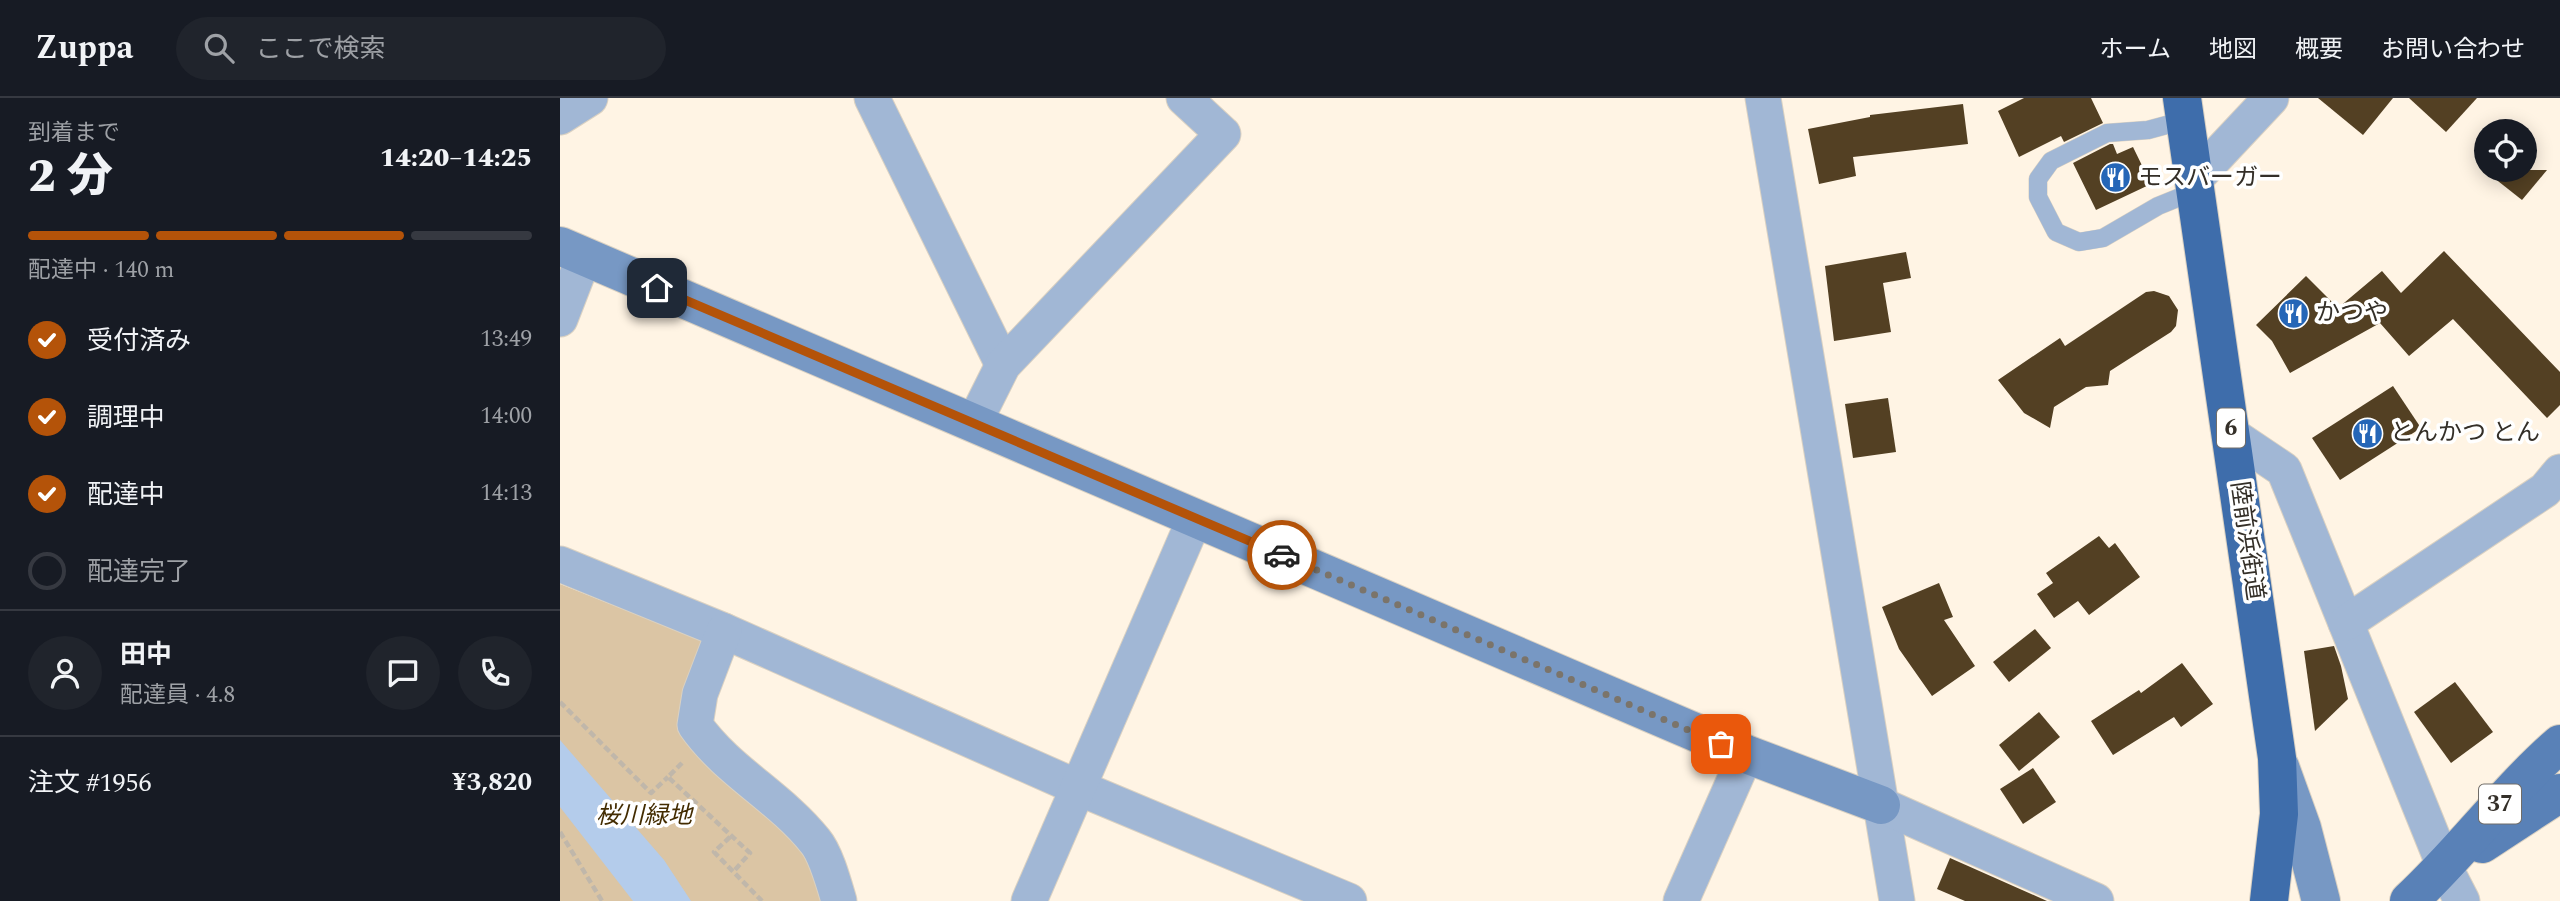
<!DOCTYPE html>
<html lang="ja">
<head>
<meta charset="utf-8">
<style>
	body { margin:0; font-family:Spectral,"Noto Sans JP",serif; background:#20242c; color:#f1f3f6; height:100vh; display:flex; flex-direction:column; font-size:26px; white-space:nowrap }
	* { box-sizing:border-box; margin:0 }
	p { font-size:23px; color:#9ea1a6 }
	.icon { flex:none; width:38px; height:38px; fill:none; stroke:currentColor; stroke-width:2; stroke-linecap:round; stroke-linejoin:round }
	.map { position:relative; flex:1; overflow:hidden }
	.sheet { display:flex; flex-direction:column; background:#171b24; width:560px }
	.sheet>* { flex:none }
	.controls { position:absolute; left:1914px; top:21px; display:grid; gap:14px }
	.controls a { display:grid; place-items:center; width:63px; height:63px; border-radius:50%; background:#171b24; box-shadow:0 4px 18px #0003; font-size:35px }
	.pin { position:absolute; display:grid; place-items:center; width:60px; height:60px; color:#fff; margin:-30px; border-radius:14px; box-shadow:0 4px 10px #0006 }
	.courier { position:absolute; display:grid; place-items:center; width:70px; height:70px; margin:-35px; border:5px solid #b45309; border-radius:50%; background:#fff; color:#222; box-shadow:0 2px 9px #0007 }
	.headline em { font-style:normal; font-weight:800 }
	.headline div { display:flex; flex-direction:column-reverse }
	.headline { display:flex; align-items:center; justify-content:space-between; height:119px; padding:0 28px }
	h1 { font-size:46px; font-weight:800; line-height:52px }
	.bar { display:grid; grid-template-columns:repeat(4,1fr); gap:10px 7px; align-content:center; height:84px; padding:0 28px }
	.bar i { height:9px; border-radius:5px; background:#363941 }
	.bar .active { background:#b45309 }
	.bar p { grid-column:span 4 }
	.line { display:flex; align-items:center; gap:18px; padding:0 28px; border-top:2px solid #363941 }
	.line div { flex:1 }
	.round { display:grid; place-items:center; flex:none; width:74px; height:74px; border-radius:37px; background:#20242c }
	ol { padding:0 28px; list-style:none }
	li { display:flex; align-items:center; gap:21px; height:77px }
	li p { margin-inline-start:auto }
	li .icon { padding:7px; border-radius:50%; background:#b45309; color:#fff; stroke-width:4 }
	li:last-child { color:#9ea1a6 }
	li i { width:38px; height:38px; border:4px solid #363941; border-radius:50% }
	header { display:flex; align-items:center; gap:42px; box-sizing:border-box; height:98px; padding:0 35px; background:#171b24; border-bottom:2px solid #363941 }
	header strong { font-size:33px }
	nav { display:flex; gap:38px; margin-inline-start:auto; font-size:24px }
	.search { width:490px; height:63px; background:#20242c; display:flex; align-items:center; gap:18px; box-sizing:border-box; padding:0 24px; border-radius:38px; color:#9ea1a6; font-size:26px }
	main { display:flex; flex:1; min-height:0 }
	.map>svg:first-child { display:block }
	.green { fill:#dbc5a4 }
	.water { fill:#b4cceb }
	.building { fill:#534023 }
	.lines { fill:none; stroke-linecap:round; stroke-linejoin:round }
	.lane-casing { stroke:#dad1c2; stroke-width:19 }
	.street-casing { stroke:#dad1c2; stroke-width:37 }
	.secondary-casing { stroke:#dad1c2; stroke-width:40 }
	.primary-casing { stroke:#dad1c2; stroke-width:40 }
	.highway-casing { stroke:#dad1c2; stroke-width:40 }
	.path { stroke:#c0b7aa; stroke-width:4.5; stroke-dasharray:7 3.5; stroke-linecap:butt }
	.lane { stroke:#a1b7d5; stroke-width:18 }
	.street { stroke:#a1b7d5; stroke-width:35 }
	.secondary { stroke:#7798c4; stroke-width:38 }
	.primary { stroke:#5981b7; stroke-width:38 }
	.highway { stroke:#3e6dab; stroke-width:38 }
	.done { stroke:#7b746a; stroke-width:7; stroke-dasharray:0 12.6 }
	.route { stroke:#b45309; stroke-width:9 }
	.labels { text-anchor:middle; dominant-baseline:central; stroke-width:7; stroke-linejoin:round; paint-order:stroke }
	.shield { fill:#fff; stroke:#716d68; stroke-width:2 }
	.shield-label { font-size:23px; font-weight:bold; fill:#342f28 }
	.poi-label { font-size:24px; fill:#342f28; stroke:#fff; text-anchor:start }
	.street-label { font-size:24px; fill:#342f28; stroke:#fff }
	.park-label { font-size:24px; font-style:italic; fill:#432c01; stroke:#fff }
</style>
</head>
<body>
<header>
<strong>Zuppa</strong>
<div class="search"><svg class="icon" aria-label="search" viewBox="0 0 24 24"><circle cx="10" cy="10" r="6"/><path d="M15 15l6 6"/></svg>ここで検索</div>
<nav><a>ホーム</a><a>地図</a><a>概要</a><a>お問い合わせ</a></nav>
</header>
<main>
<section class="sheet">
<div class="headline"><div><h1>2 分</h1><p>到着まで</p></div><em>14:20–14:25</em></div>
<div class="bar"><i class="active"></i><i class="active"></i><i class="active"></i><i></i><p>配達中 · 140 m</p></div>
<ol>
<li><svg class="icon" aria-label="check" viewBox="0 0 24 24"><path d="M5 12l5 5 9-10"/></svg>受付済み<p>13:49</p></li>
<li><svg class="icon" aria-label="check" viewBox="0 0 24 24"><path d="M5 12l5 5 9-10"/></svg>調理中<p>14:00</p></li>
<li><svg class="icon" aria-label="check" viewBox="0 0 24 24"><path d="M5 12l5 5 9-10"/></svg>配達中<p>14:13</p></li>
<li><i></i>配達完了</li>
</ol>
<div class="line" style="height:126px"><a class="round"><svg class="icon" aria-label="person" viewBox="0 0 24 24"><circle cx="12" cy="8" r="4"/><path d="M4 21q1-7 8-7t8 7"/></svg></a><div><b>田中</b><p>配達員 · 4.8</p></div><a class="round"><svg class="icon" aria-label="chat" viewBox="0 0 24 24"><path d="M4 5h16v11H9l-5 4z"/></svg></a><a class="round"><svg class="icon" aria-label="phone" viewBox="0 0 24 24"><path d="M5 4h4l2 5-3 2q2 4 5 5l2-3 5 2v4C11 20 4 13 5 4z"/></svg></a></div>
<div class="line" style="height:91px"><div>注文 #1956</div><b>¥3,820</b></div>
</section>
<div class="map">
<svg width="2000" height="803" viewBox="0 0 2000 803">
	<rect width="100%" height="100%" fill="#fff4e4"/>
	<!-- green -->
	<path class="green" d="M0 486 143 543 117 630 135 651 250 754 265 803H0Z"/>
	<!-- water -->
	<path class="water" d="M0 642 104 762 131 803H73L0 709Z"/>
	<!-- building -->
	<g class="building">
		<path d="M1464 0H1531L1543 25 1504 44 1501 38 1459 59 1438 13Z"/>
		<path d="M1758 0H1833L1803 37Z"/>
		<path d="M1849 0H1917L1886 34Z"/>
		<path d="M1403 6 1408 46 1293 59 1296 78 1259 86 1248 31 1310 19V17Z"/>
		<path d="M1550 46H1553L1557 56 1573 49 1591 86 1536 112 1513 65Z"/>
		<path d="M1924 72H1987L1962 102Z"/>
		<path d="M1884 153 2000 274V307L1987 320 1893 221 1849 258 1820 225 1730 275 1712 243 1696 227 1746 178 1778 210 1822 173 1841 195Z"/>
		<path d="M1346 154 1351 180 1323 185 1331 234 1274 243 1265 168Z"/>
		<path d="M1594 193 1609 198 1618 212 1616 228 1611 234 1550 273 1548 287 1526 289 1494 309 1490 330 1464 315 1438 282 1500 240 1505 248 1586 194Z"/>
		<path d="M1833 288 1861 330 1780 382 1752 340Z"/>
		<path d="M1328 300 1336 354 1293 360 1285 306Z"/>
		<path d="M1539 438 1549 450 1555 445 1580 479 1529 517 1518 503 1494 520 1477 496 1493 485 1486 475Z"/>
		<path d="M1379 485 1393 519 1384 522 1415 568 1372 598 1339 551 1322 509Z"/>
		<path d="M1475 531 1491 550 1449 584 1433 564Z"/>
		<path d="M1774 548 1781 568 1788 601 1755 633 1744 553Z"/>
		<path d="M1622 565 1653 606 1621 629 1614 619 1553 657 1531 623 1579 592 1581 595Z"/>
		<path d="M1895 584 1933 634 1891 665 1854 614Z"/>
		<path d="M1479 614 1500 639 1459 673 1439 647Z"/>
		<path d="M1473 670 1496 704 1463 726 1440 691Z"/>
		<path d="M1390 760 1487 803H1405L1377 791Z"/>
	</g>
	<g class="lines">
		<defs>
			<path id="lane" d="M1625 22 1588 32 1547 35 1491 63 1478 81V99L1496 134 1519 144 1543 140 1598 108 1635 93"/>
			<g id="street">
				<path d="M312 0 443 267"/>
				<path d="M1203 0 1337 803"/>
				<path d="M0 19 30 0"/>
				<path d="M1634 82 1711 0"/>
				<path d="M0 221 24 159"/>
				<path d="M414 325 443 267 663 36 624 0"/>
				<path d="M1672 337 1724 372 1885 770 1902 803"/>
				<path d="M0 466 164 533 519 690 789 803"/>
				<path d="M1786 525 1985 392 2000 374"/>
				<path d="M164 533 140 596 135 627C167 673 220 699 255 743 266 756 274 786 279 803"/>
				<path d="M1321 707 1536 803"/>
				<path d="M469 803 635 420"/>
				<path d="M1121 803 1186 656"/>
			</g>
			<g id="secondary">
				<path d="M0 148 1186 656 1321 707"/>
				<path d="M1720 669 1742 730 1761 803"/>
			</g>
			<g id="primary">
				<path d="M1922 746 2000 695"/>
				<path d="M1849 803C1903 753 1945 694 2000 646"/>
			</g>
			<path id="highway" d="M1622 0 1717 660 1719 716 1709 803"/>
		</defs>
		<!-- lane casing -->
		<use href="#lane" class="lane-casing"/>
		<!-- street casing -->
		<use href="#street" class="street-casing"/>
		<!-- secondary casing -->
		<use href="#secondary" class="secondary-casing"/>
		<!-- primary casing -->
		<use href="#primary" class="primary-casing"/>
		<!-- highway casing -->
		<use href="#highway" class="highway-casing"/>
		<!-- path -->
		<g class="path">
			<path d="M0 604 91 695 108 679"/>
			<path d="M122 665 108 679 190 755 173 774"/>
			<path d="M0 734 42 803"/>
			<path d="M170 739 154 754 202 803"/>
		</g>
		<!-- lane -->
		<use href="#lane" class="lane"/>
		<!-- street -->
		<use href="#street" class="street"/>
		<!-- secondary -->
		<use href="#secondary" class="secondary"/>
		<!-- primary -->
		<use href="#primary" class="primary"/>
		<!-- highway -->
		<use href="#highway" class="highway"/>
	</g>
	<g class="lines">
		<!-- done -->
		<path class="done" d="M722 457 1161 646"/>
		<!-- route -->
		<path class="route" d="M97 190 722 457"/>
	</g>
	<!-- icons -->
	<defs>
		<symbol id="restaurant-disc" viewBox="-11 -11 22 22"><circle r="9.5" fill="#2566b7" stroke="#fff"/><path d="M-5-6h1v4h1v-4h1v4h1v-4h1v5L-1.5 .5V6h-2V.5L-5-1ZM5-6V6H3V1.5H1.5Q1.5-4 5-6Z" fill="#fff"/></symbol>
	</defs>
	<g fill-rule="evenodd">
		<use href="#restaurant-disc" x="1538" y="62" width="35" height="35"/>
		<use href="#restaurant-disc" x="1716" y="198" width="35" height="35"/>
		<use href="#restaurant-disc" x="1790" y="318" width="35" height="35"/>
	</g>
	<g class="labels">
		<!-- shield labels -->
		<g class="shield">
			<rect x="1657" y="310.5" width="28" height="39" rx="5"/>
			<rect x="1919" y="686.5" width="42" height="39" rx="5"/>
		</g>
		<g class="shield-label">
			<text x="1671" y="330">6</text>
			<text x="1940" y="706">37</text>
		</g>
		<!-- poi labels -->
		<g class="poi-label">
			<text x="1578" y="80">モスバーガー</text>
			<text x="1756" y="215">かつや</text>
			<text x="1830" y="335">とんかつ とん</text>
		</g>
		<!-- street labels -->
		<g class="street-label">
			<text transform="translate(1687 443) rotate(82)">陸前浜街道</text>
		</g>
		<!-- park labels -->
		<g class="park-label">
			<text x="84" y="718">桜川緑地</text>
		</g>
	</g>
</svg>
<div class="controls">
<a><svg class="icon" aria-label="locate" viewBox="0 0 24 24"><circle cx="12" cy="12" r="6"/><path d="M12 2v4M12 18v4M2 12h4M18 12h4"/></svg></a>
</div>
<div class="pin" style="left:1161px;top:646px;background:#ea580c"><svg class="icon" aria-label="bag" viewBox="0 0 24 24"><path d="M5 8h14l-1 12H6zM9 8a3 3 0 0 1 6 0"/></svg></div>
<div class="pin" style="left:97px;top:190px;background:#1f2937"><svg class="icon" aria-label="home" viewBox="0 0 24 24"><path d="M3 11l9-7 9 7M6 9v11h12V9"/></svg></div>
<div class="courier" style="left:722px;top:457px"><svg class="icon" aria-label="car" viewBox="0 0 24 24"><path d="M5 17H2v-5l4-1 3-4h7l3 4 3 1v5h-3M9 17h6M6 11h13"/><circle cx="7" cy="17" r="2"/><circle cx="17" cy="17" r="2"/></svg></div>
</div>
</main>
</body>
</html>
